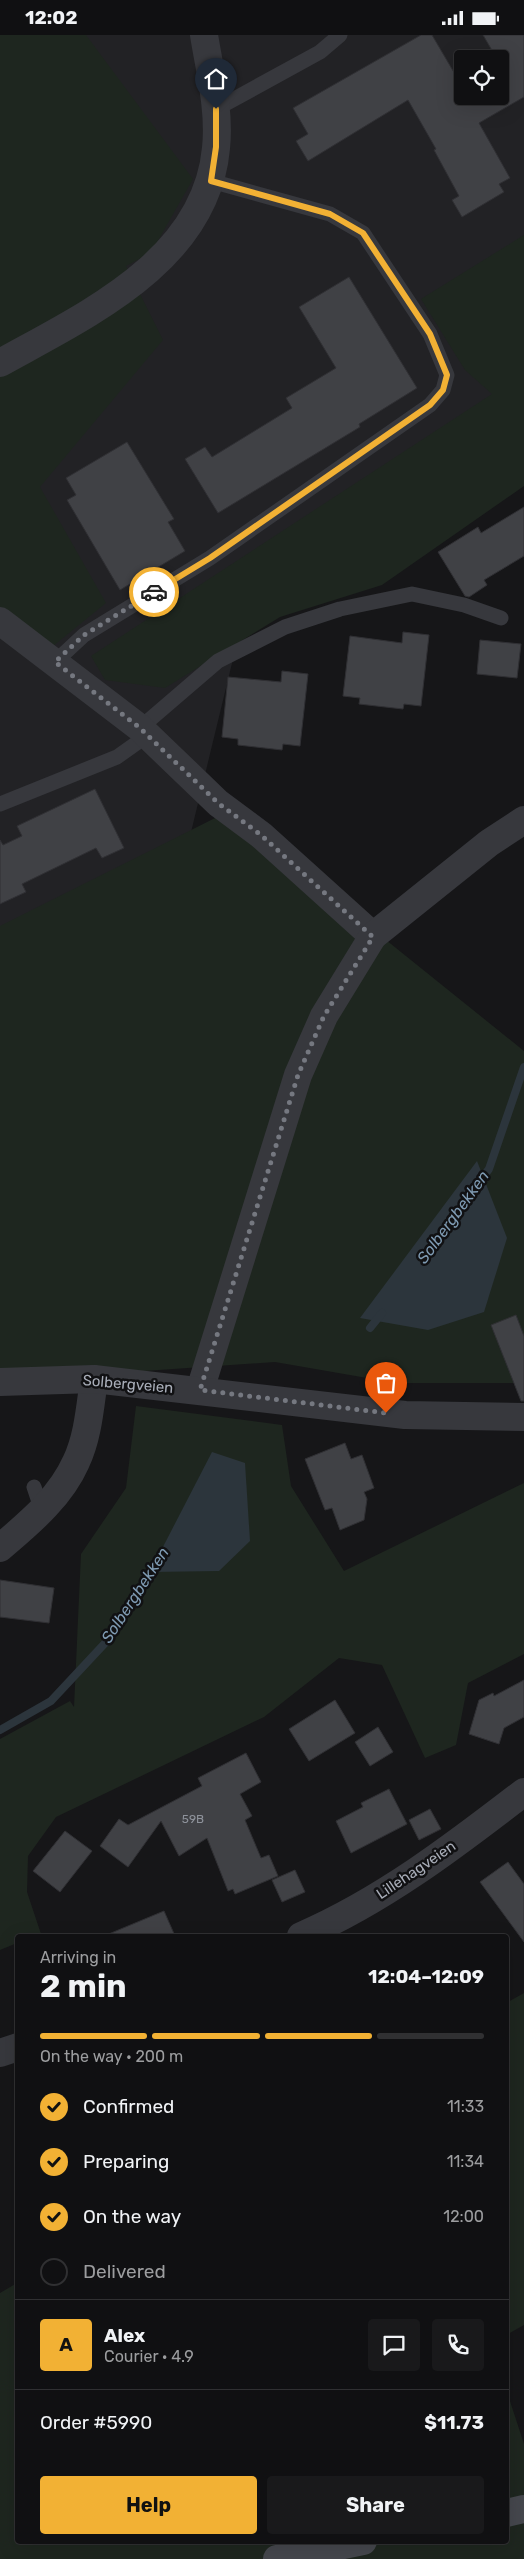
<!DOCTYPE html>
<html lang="en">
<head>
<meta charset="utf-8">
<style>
	body { margin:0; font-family:Rubik,sans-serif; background:#19191b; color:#f1f3f6; height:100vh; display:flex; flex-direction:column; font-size:19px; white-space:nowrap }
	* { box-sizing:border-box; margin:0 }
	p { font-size:16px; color:#9c9d9f }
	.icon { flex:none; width:28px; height:28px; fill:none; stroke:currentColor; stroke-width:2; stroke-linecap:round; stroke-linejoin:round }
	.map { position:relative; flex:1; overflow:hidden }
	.side { position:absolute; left:15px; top:1899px; width:494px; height:610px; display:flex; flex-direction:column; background:#101012; border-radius:5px; box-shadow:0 5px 20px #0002,0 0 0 1px #303032 }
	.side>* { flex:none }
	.fabs { position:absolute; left:454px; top:15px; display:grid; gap:10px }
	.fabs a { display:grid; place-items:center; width:55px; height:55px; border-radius:5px; background:#101012; box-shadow:0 5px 20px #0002,0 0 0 1px #303032; font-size:25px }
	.pin { position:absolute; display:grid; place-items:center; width:42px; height:42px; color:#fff; margin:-51px -21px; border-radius:50% 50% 50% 0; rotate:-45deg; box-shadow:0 0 5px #0007 }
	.pin .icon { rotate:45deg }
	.courier { position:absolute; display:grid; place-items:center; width:50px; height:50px; margin:-25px; border:4px solid #f2b134; border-radius:50%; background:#fff; color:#222; box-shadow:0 1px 6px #0007 }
	.overview em { font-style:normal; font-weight:700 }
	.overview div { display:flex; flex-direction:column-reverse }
	.overview { display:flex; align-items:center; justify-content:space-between; height:85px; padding:0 25px }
	h1 { font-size:32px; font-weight:700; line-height:38px }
	.bar { display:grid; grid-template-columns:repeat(4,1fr); gap:8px 5px; align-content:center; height:60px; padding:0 25px }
	.bar i { height:6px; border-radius:4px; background:#303032 }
	.bar .current { background:#f2b134 }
	.bar p { grid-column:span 4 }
	.line { display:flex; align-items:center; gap:12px; padding:0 25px; border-top:1px solid #303032 }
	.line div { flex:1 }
	.round { display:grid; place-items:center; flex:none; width:52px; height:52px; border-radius:5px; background:#19191b }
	ol { padding:0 25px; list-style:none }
	li { display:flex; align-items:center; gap:15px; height:55px }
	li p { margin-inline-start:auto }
	li .icon { padding:5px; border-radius:50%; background:#f2b134; color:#111; stroke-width:4 }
	li:last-child { color:#9c9d9f }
	li i { width:28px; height:28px; border:2px solid #303032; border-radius:50% }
	.primary-button { display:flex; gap:10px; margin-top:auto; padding:10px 25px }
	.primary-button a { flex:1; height:58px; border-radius:5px; background:#f2b134; color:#111; font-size:20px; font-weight:700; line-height:58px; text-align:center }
	.primary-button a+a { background:#19191b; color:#f1f3f6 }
	.status { display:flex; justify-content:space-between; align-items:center; height:35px; padding:0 25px; background:#101012; direction:ltr }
	.status svg { height:14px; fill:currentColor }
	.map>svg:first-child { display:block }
	.built { fill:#222225; fill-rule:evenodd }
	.green { fill:#1e261f }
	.water { fill:#2c353c }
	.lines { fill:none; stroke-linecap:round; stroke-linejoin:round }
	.stream { stroke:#2c353c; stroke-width:8 }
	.building { fill:#404145; stroke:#303034 }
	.service { stroke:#37383d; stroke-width:15 }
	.minor { stroke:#37383d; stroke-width:28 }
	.tertiary { stroke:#37383d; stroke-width:28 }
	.secondary { stroke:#45474d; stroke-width:28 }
	.done { stroke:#757880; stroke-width:5; stroke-dasharray:0 9 }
	.route { stroke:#f2b134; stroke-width:6 }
	.labels { text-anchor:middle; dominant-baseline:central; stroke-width:5; stroke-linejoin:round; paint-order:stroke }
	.number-label { font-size:12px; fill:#8e929b }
	.street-label { font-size:15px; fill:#a8adb8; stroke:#111113 }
	.water-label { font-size:16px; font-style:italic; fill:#7f9bb3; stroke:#111113 }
</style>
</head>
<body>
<div class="status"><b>12:02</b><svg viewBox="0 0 49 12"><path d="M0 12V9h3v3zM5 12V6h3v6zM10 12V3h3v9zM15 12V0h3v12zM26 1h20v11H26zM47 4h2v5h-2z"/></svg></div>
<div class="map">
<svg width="524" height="2524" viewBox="0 0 524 2524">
	<rect width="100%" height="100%" fill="#161618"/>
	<!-- built -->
	<path class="built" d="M0 0H524V357L250 554 168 892 0 943ZM462 24H500V61H462Z"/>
	<!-- green -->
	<g class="green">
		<path d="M0 0H86L193 144 151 218 126 231 163 305 40 452 106 568 47 616 0 578Z"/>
		<path d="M524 200V451L382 550 280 582 165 653 105 645 91 621 492 359 465 335 421 264Z"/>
		<path d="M227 777 524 1016V1348H396L275 1327 0 1346V891Z"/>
		<path d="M136 1371 282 1390 291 1451 344 1536 524 1448V1619L468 1648 456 1710 425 1723 382 1630 339 1623 264 1682 56 1782 28 1821 27 1857 41 1899 34 1901H18L17 1908 0 1915V1704L70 1666 74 1672 81 1519 126 1453Z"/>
		<path d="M524 1958V2290L506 2300V1968Z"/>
		<path d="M17 2248 18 2506H506V2354L524 2409V2524H0V2258Z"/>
	</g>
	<!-- water -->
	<g class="water">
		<path d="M477 1126 507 1203 484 1277 428 1295 360 1283Z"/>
		<path d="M212 1417 245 1428 250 1506 219 1536 150 1537Z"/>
	</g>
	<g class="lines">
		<!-- stream -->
		<g class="stream">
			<path d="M477 1150 489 1134 524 1032"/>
			<path d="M370 1293 382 1278"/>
			<path d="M0 1695 51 1666 107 1606 155 1530"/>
		</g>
	</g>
	<!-- building -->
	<g class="building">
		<path d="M421 0H432L462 51V61H500V24H497L483 0H524V62L479 88 510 143 499 149 504 157 462 182 452 165 459 161 434 115 436 114 408 65 308 126 296 106 308 99 293 73Z"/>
		<path d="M349 242 417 353 359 389 360 392 218 478 185 424 205 412 212 422 292 373 286 363 336 333 299 272Z"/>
		<path d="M127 407 174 484 168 487 185 516 120 555 67 465 76 460 66 443Z"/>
		<path d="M524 472V521L484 545 487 550 469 562 465 561 438 517 478 492 481 498Z"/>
		<path d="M403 597 429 600 421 671 404 669 403 674 359 669 360 663 343 661 350 601 402 608Z"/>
		<path d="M480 605 521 609 517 643 477 639Z"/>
		<path d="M282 636 308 639 300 711 283 709 282 715 238 710V704L222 702 228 642 281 647Z"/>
		<path d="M95 754 124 813 102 823 96 813 22 849 26 857 0 869V805L3 810 22 801 17 791Z"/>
		<path d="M516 1280 524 1301V1366H521L491 1290Z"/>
		<path d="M345 1408 351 1424 362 1420 374 1453 364 1457 367 1464 364 1485 340 1495 332 1473 325 1475 305 1424Z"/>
		<path d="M0 1545 54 1553 49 1588 0 1582Z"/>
		<path d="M524 1645V1682L504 1693 499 1709 469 1699 479 1665 493 1658 494 1661Z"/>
		<path d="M335 1665 355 1698 309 1726 289 1694Z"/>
		<path d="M378 1692 393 1717 370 1731 355 1707Z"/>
		<path d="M246 1718 261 1747 240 1759 252 1781 245 1785 261 1823 269 1820 278 1841 235 1859 233 1854 228 1856 207 1803 179 1821 161 1786 128 1832 100 1811 119 1784 128 1790 202 1751 198 1743Z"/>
		<path d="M389 1754 407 1789 351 1818 336 1786 363 1772 361 1768Z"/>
		<path d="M430 1774 441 1794 419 1805 409 1785Z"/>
		<path d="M65 1796 92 1816 60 1857 33 1836Z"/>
		<path d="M508 1827 524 1849V1907L480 1847Z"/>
		<path d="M295 1835 305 1857 282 1867 272 1845Z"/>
		<path d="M164 1876 175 1901H104Z"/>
	</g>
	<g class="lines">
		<!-- service -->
		<g class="service">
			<path d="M216 74 320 17 340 0"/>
			<path d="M55 627 84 600 210 523 430 370 443 355 447 340 430 299 363 198 330 179 211 146"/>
			<path d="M140 693 218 626 285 592 340 574 412 559 464 570 501 583"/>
			<path d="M0 769 117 722 148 700"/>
			<path d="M34 1452 42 1476"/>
		</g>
		<!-- minor -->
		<g class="minor">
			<path d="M0 328C86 280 206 226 216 113 220 76 210 37 204 0"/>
			<path d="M0 586 140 693 218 768 261 800 373 901"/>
			<path d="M200 1355 298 1040 324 981 373 901 489 808 524 785"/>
			<path d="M0 1513C29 1488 60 1463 76 1427 88 1402 90 1372 94 1344"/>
			<path d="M301 1901C382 1866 454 1811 524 1757"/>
			<path d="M0 2018 18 2012"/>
		</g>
		<!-- tertiary -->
		<path class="tertiary" d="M0 1347 94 1344 405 1380 524 1382"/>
		<!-- secondary -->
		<g class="secondary">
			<path d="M506 2478 524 2474"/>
			<path d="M277 2524 363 2506"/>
		</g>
	</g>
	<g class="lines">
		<!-- done -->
		<path class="done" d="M154 557 84 600 55 627 140 693 218 768 261 800 373 902 324 981 298 1040 200 1355 386 1378"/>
		<!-- route -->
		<path class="route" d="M154 557 210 523 430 370 443 355 447 340 430 299 363 198 330 179 211 146 216 112V74"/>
	</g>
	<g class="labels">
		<!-- number labels -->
		<g class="number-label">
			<text x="193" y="1784">59B</text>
		</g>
		<!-- street labels -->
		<g class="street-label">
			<text transform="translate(128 1349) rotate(5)">Solbergveien</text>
			<text transform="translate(416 1835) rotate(-34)">Lillehagveien</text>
		</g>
		<!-- water labels -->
		<g class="water-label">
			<text transform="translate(453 1182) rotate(-54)">Solbergbekken</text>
			<text transform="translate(135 1560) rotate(-57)">Solbergbekken</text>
		</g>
	</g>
</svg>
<div class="fabs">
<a><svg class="icon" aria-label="locate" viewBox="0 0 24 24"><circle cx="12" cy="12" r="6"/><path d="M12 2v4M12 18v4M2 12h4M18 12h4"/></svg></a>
</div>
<div class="pin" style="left:386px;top:1378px;background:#ea580c"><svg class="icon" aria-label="bag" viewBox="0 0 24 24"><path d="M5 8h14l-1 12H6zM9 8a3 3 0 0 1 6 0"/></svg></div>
<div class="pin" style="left:216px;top:74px;background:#1f2937"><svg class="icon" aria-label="home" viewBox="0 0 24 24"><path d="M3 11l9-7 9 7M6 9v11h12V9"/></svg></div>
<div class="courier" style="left:154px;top:557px"><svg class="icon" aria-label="car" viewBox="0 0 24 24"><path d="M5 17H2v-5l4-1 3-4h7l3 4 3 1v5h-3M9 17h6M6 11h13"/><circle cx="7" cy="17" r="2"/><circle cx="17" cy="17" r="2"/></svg></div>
<section class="side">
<div class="overview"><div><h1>2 min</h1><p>Arriving in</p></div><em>12:04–12:09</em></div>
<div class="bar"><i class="current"></i><i class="current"></i><i class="current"></i><i></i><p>On the way · 200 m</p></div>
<ol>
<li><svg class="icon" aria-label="check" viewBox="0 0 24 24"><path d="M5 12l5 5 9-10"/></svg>Confirmed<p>11:33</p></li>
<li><svg class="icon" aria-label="check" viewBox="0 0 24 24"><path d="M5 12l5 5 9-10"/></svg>Preparing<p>11:34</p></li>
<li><svg class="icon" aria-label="check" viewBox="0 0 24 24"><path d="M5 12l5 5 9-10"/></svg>On the way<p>12:00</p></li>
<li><i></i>Delivered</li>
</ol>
<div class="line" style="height:90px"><b class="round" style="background:#f2b134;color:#111">A</b><div><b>Alex</b><p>Courier · 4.9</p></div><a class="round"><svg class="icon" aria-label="chat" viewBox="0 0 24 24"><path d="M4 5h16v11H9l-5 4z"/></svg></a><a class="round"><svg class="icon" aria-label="phone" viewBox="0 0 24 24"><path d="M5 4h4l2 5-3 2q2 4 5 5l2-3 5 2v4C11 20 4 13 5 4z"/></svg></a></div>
<div class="line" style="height:65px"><div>Order #5990</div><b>$11.73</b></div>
<div class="primary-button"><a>Help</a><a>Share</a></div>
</section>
</div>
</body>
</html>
